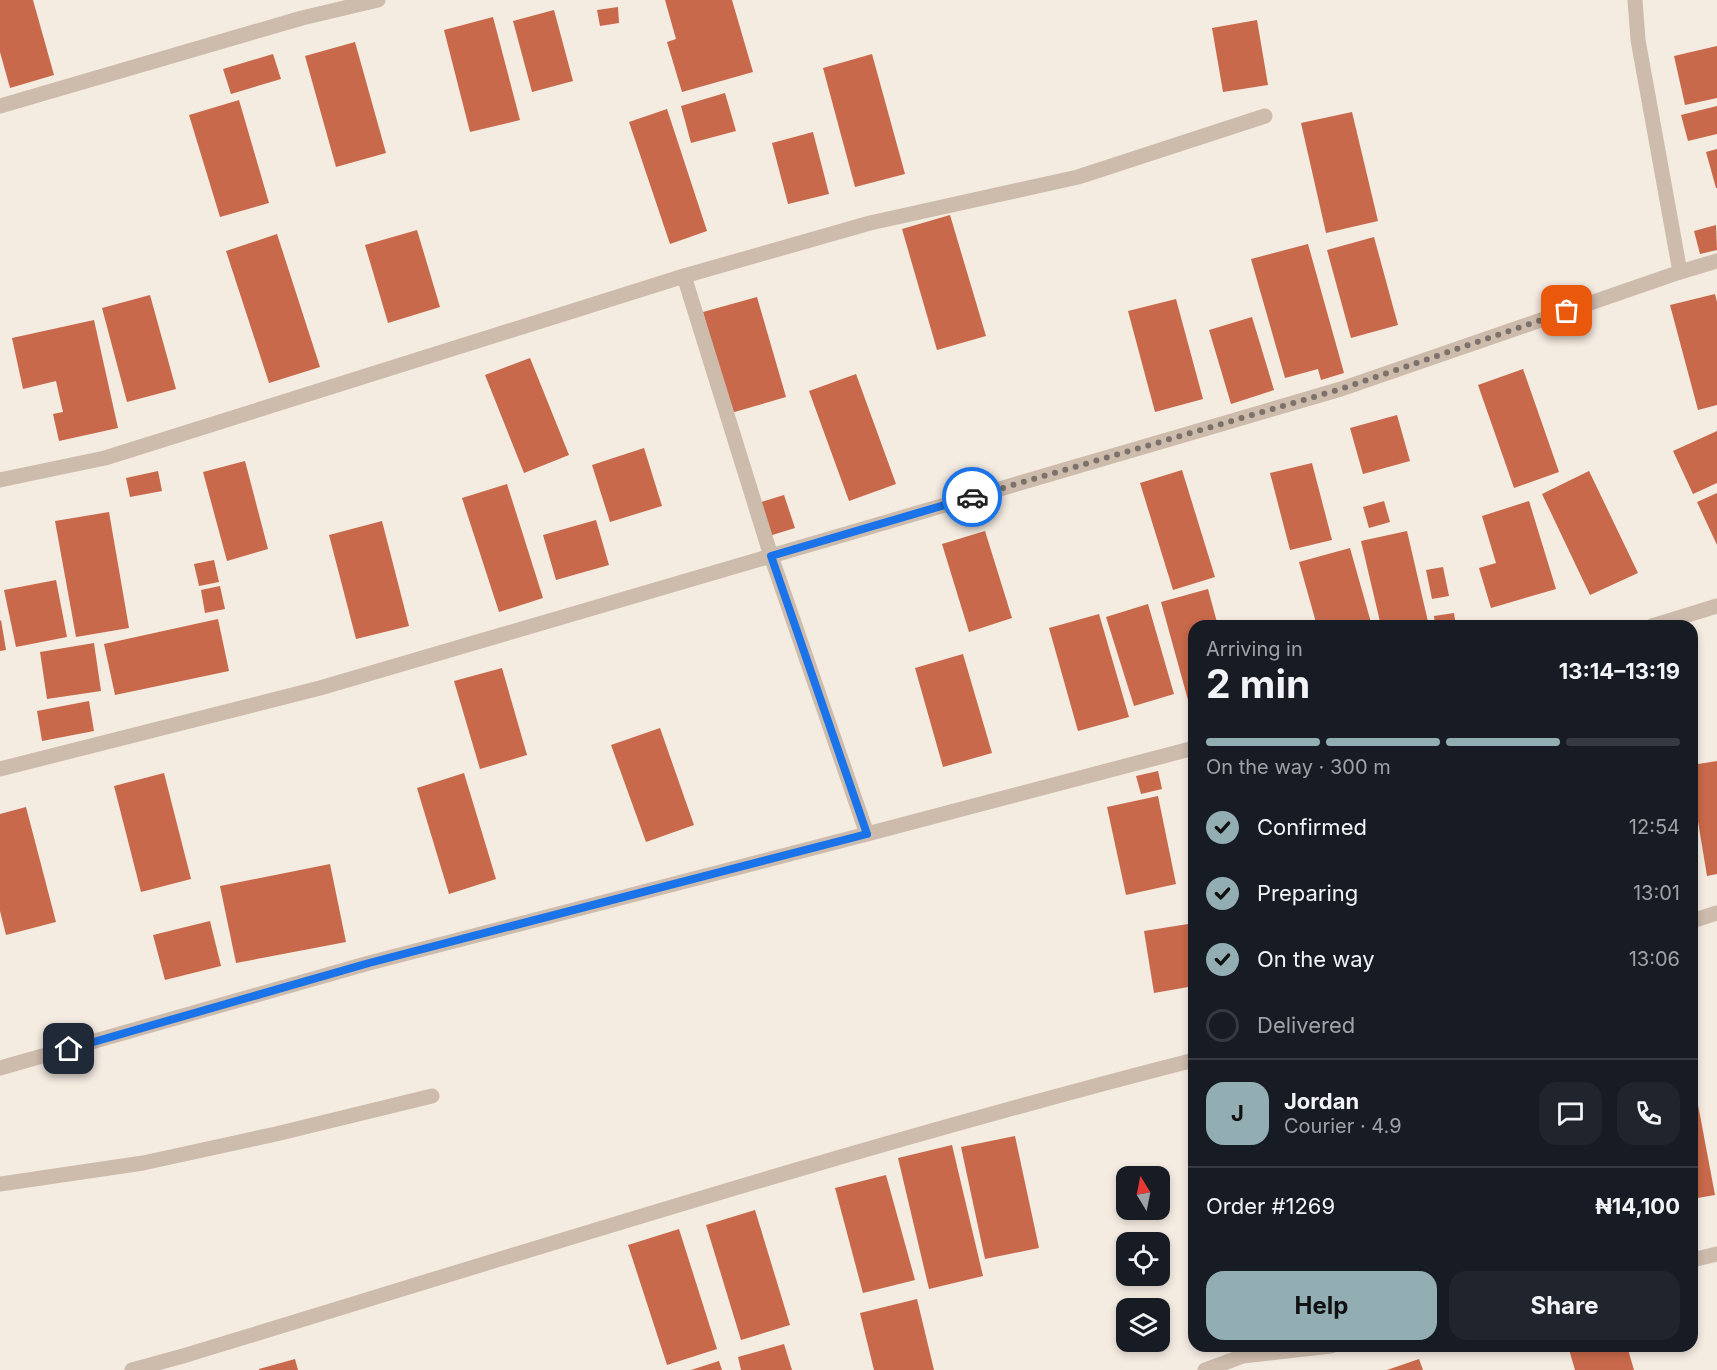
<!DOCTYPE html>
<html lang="en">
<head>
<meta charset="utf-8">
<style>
	body { margin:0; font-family:Inter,sans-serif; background:#20242c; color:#f1f3f6; height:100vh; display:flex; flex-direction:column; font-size:22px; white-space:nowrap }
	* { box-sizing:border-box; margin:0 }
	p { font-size:20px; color:#9ea1a6 }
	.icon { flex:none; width:33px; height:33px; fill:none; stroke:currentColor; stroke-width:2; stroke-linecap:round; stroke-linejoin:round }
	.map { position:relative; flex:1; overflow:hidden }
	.drawer { position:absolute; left:1188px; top:620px; width:510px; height:732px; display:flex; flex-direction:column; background:#171b24; border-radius:18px; box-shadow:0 3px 9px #0003 }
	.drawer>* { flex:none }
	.needle { width:39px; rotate:350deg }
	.fabs { position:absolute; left:1116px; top:1166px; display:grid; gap:12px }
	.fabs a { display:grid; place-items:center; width:54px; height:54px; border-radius:12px; background:#171b24; box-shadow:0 3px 9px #0003; font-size:30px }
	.pin { position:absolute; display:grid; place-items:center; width:51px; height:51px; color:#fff; margin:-26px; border-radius:12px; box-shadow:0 3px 9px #0006 }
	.courier { position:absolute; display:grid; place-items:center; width:60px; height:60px; margin:-30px; border:4px solid #1a73e8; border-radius:50%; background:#fff; color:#222; box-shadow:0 2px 8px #0007 }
	.head em { font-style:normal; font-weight:700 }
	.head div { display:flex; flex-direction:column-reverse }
	.head { display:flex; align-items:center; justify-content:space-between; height:102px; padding:0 18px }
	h1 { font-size:39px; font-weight:700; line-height:45px }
	.bar { display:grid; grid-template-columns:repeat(4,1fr); gap:9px 6px; align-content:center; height:72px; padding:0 18px }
	.bar i { height:8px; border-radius:4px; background:#363941 }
	.bar .selected { background:#92aeb2 }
	.bar p { grid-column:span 4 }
	.line { display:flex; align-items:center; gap:15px; padding:0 18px; border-top:2px solid #363941 }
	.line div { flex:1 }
	.round { display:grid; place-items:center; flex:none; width:63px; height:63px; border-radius:18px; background:#20242c }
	ol { padding:0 18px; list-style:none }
	li { display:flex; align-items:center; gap:18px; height:66px }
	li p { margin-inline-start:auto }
	li .icon { padding:6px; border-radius:50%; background:#92aeb2; color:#111; stroke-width:4 }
	li:last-child { color:#9ea1a6 }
	li i { width:33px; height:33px; border:3px solid #363941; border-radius:50% }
	.primary-button { display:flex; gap:12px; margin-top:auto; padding:12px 18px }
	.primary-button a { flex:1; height:69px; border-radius:18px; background:#92aeb2; color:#111; font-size:24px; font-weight:700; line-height:69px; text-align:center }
	.primary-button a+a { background:#20242c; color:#f1f3f6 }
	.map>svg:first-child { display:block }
	.building { fill:#c8694b }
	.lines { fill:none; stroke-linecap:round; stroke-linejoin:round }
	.minor { stroke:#cdbbac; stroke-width:15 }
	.done { stroke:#7c716b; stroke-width:6; stroke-dasharray:0 10.8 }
	.route { stroke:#1a73e8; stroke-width:8 }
</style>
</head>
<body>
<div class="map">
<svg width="1717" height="1370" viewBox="0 0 1717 1370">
	<rect width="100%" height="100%" fill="#f4ebe1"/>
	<!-- building -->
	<g class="building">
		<path d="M0 0H33L54 75 10 88 0 52Z"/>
		<path d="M665 0H732L753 72 682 92 667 42 676 39Z"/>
		<path d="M618 7 619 23 600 26 597 10Z"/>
		<path d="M554 10 573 81 532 92 513 21Z"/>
		<path d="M493 17 520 120 470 132 444 30Z"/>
		<path d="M1257 20 1268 85 1223 92 1212 28Z"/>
		<path d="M355 42 386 153 336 167 305 56Z"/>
		<path d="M1717 46V98L1685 105 1674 56Z"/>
		<path d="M273 54 281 79 231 94 223 69Z"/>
		<path d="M872 54 905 174 855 187 823 68Z"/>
		<path d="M725 93 736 131 691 143 681 106Z"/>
		<path d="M239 100 269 203 220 217 189 115Z"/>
		<path d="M1717 106V134L1688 141 1681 115Z"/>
		<path d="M667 109 707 231 670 244 629 122Z"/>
		<path d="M1352 112 1378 221 1326 233 1301 123Z"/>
		<path d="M813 132 829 194 788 204 772 143Z"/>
		<path d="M1717 149V188H1716L1706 152Z"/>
		<path d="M950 215 986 336 937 350 902 229Z"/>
		<path d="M1716 225 1717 250 1700 254 1694 231Z"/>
		<path d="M417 230 440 307 388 323 365 245Z"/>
		<path d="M277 234 320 367 269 383 226 251Z"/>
		<path d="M1374 237 1398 325 1351 338 1327 250Z"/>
		<path d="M1308 244 1344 373 1321 380 1318 369 1285 378 1251 259Z"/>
		<path d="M1715 294 1717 302V405L1698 410 1670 305Z"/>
		<path d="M150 295 176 389 127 402 102 308Z"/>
		<path d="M757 297 786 397 731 413 703 312Z"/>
		<path d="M1176 299 1203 399 1155 412 1128 311Z"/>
		<path d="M1252 317 1274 390 1231 404 1209 330Z"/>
		<path d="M94 320 118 428 59 441 53 414 63 412 56 381 23 389 12 338Z"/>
		<path d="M530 358 569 455 524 473 485 375Z"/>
		<path d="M1523 369 1559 472 1514 488 1478 385Z"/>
		<path d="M856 374 896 484 849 501 809 391Z"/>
		<path d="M1397 415 1410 461 1363 474 1350 428Z"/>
		<path d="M1717 431V483L1693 494 1673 451Z"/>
		<path d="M644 448 662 506 610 522 592 465Z"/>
		<path d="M245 461 268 549 227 561 203 472Z"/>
		<path d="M1312 463 1332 540 1290 550 1270 473Z"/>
		<path d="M1182 470 1215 577 1173 590 1140 483Z"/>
		<path d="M158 471 162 491 130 497 126 478Z"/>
		<path d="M1589 471 1638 573 1590 595 1542 494Z"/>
		<path d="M507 484 543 598 499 612 462 498Z"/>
		<path d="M1717 493V545L1697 502Z"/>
		<path d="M784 495 795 528 769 536 758 503Z"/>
		<path d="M1384 501 1390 522 1369 528 1363 507Z"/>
		<path d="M1529 501 1556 589 1491 608 1479 568 1496 563 1482 516Z"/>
		<path d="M109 512 129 628 76 637 55 521Z"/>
		<path d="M596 520 609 565 556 580 543 535Z"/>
		<path d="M382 521 409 626 356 639 329 535Z"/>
		<path d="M985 531 1012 618 969 632 942 544Z"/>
		<path d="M1407 531 1429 626H1381L1361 541Z"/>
		<path d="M1350 548 1372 626H1317L1299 562Z"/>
		<path d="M214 560 219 582 199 586 194 564Z"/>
		<path d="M1443 567 1449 596 1432 599 1426 570Z"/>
		<path d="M56 580 67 637 16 647 4 590Z"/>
		<path d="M220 586 225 609 205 613 201 590Z"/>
		<path d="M1208 589 1218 626H1194V698L1188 700 1161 602Z"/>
		<path d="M1148 604 1174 694 1134 706 1106 617Z"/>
		<path d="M1454 613 1456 626H1435L1434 616Z"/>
		<path d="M1099 614 1129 717 1078 731 1049 628Z"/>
		<path d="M218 619 229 671 115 695 104 644Z"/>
		<path d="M1 620 6 650 0 651V621Z"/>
		<path d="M94 643 101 691 47 699 40 652Z"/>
		<path d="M963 654 992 753 943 767 915 668Z"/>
		<path d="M502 668 527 755 480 769 454 681Z"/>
		<path d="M89 701 94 731 42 741 37 711Z"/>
		<path d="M660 728 694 825 646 842 611 745Z"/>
		<path d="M1717 761V874L1707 876 1692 785V765Z"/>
		<path d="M1158 771 1162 789 1141 794 1136 776Z"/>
		<path d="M164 773 191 879 141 892 114 786Z"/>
		<path d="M464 773 496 879 449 894 417 788Z"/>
		<path d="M1158 796 1176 884 1126 895 1107 807Z"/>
		<path d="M26 807 56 922 6 935 0 911V814Z"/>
		<path d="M330 864 346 942 236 963 220 886Z"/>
		<path d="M210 921 221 966 165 980 153 935Z"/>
		<path d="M1188 924 1194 956V986L1154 993 1144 931Z"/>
		<path d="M1692 1089H1695L1715 1195 1692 1199Z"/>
		<path d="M1015 1136 1039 1248 985 1259 961 1147Z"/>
		<path d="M952 1145 983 1276 929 1289 898 1158Z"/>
		<path d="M886 1175 915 1280 863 1293 835 1188Z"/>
		<path d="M755 1210 790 1325 741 1340 706 1225Z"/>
		<path d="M679 1229 717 1349 667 1365 628 1245Z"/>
		<path d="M917 1299 934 1370H874L860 1313Z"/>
		<path d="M784 1344 792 1370H741L738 1357Z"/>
		<path d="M1568 1346H1627L1634 1370H1575Z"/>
		<path d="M295 1359 298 1370H259V1369Z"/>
		<path d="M1419 1359 1423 1370H1387Z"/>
		<path d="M719 1361 722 1370H691Z"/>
	</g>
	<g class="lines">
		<!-- minor -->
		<g class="minor">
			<path d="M1635 0 1638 40 1680 272"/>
			<path d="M0 106 302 18 378 0"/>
			<path d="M0 480 105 458 684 276"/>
			<path d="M1652 626 1717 606"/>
			<path d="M1194 748 867 834 771 556 684 276 870 223 1078 177 1265 116"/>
			<path d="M0 769 320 688 1341 389 1680 272 1717 261"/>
			<path d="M1692 921 1717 913"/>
			<path d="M0 1068 369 963 867 834"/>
			<path d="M0 1184 143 1163 276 1134 432 1096"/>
			<path d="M1692 1260 1717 1254"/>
			<path d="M132 1370 183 1356C519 1254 854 1147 1194 1060"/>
			<path d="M1205 1370 1243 1356 1331 1346"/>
		</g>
	</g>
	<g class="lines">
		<!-- done -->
		<path class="done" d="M972 497 1341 389 1567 311"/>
		<!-- route -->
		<path class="route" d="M69 1049 369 963 867 834 771 556 972 497"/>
	</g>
</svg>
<div class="fabs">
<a><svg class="needle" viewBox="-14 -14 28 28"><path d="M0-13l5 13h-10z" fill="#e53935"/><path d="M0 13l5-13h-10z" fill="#9ea1a6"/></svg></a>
<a><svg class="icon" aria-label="locate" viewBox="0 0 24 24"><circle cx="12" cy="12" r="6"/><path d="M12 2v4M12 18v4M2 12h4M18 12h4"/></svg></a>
<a><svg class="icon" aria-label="layers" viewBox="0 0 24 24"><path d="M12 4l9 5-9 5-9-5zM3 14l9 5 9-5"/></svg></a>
</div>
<div class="pin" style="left:1567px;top:311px;background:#ea580c"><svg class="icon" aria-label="bag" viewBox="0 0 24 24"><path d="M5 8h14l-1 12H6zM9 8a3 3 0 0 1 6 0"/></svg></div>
<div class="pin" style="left:69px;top:1049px;background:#1f2937"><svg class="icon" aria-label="home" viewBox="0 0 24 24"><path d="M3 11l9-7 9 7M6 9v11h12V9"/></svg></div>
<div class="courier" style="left:972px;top:497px"><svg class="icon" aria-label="car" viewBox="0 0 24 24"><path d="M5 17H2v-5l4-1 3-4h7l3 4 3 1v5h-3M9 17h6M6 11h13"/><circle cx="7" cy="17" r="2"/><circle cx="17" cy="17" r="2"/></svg></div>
<section class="drawer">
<div class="head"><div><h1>2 min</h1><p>Arriving in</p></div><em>13:14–13:19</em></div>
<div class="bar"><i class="selected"></i><i class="selected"></i><i class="selected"></i><i></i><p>On the way · 300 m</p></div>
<ol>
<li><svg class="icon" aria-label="check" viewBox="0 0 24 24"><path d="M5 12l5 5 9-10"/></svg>Confirmed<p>12:54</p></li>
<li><svg class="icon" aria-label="check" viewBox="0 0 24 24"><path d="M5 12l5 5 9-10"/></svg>Preparing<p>13:01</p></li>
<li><svg class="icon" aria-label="check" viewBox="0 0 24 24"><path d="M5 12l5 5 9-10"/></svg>On the way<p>13:06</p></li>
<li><i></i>Delivered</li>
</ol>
<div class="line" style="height:108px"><b class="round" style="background:#92aeb2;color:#111">J</b><div><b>Jordan</b><p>Courier · 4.9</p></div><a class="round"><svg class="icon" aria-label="chat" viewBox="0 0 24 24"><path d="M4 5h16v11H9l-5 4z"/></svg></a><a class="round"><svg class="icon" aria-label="phone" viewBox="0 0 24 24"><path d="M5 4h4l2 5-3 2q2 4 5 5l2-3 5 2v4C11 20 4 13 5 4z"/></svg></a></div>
<div class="line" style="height:78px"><div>Order #1269</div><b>₦14,100</b></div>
<div class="primary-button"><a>Help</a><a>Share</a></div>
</section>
</div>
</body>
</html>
